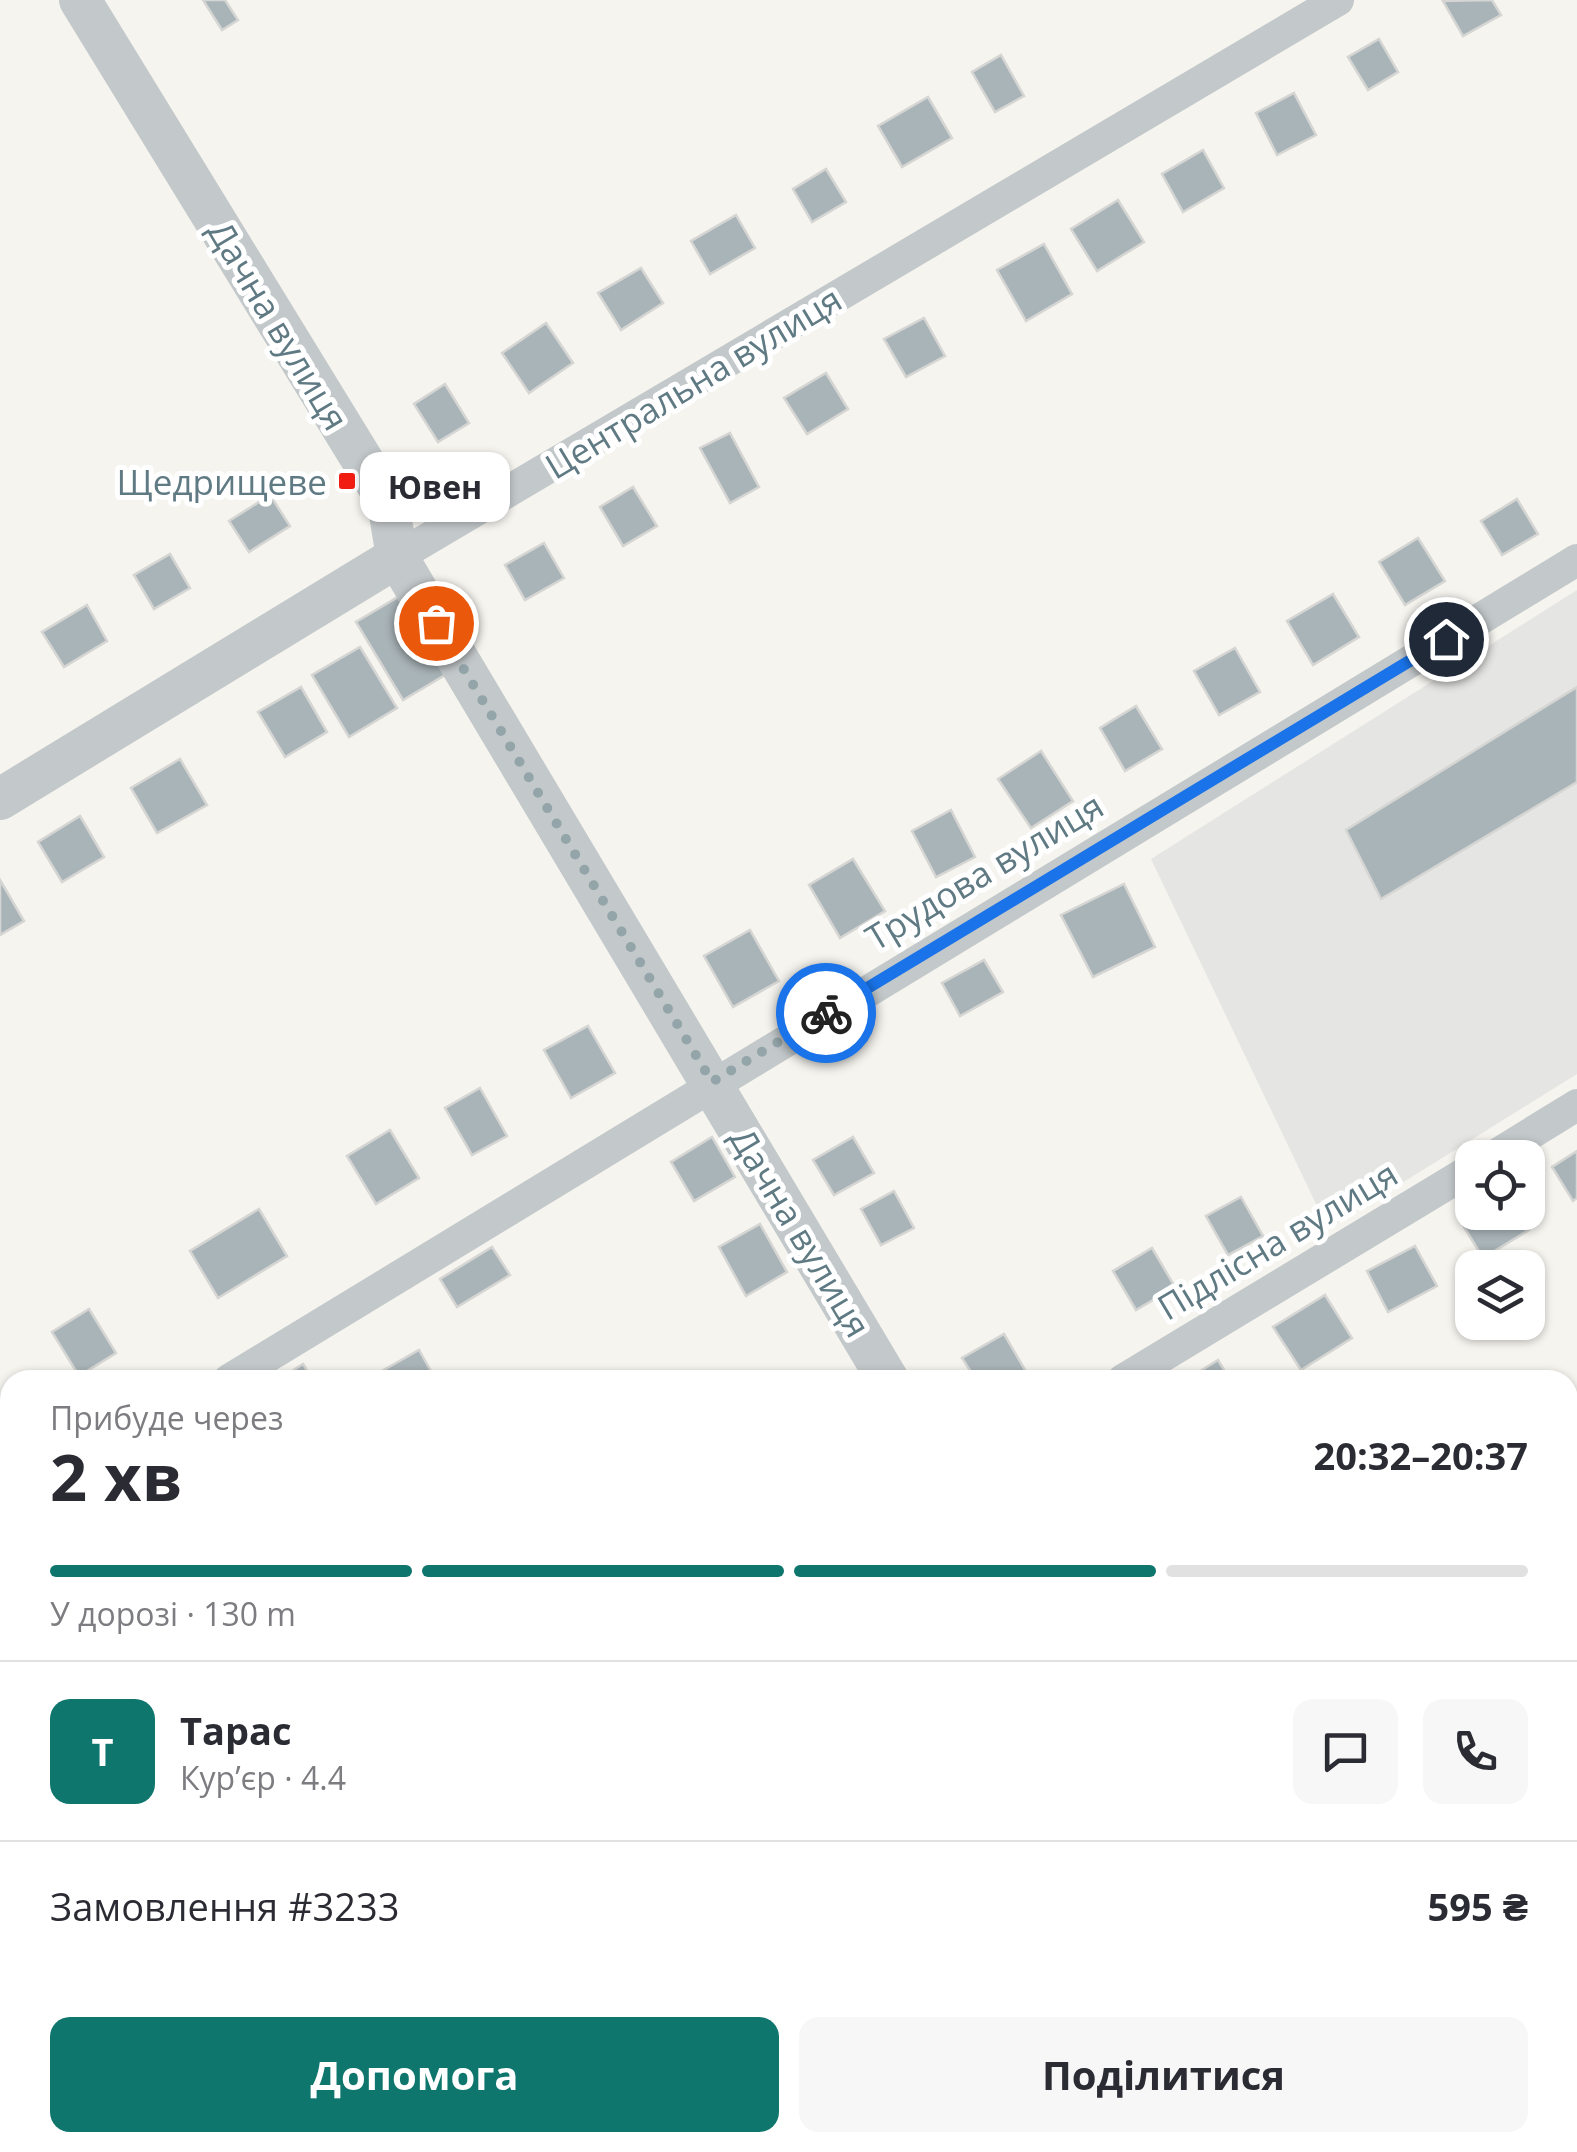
<!DOCTYPE html>
<html lang="uk">
<head>
<meta charset="utf-8">
<style>
	body { margin:0; font-family:"Open Sans",sans-serif; background:#f7f7f7; color:#2b2b33; height:100vh; display:flex; flex-direction:column; font-size:38px; white-space:nowrap }
	* { box-sizing:border-box; margin:0 }
	p { font-size:32px; color:#7c7c81 }
	.icon { flex:none; width:55px; height:55px; fill:none; stroke:currentColor; stroke-width:2; stroke-linecap:round; stroke-linejoin:round }
	.map { position:relative; flex:1; overflow:hidden }
	.panel { position:absolute; left:0px; top:1370px; width:1578px; height:782px; display:flex; flex-direction:column; background:#fff; border-radius:30px 30px 0 0; box-shadow:0 2px 8px #0004 }
	.panel>* { flex:none }
	.fabs { position:absolute; left:1455px; top:1140px; display:grid; gap:20px }
	.fabs a { display:grid; place-items:center; width:90px; height:90px; border-radius:20px; background:#fff; box-shadow:0 2px 8px #0004; font-size:50px }
	.pin { position:absolute; display:grid; place-items:center; width:85px; height:85px; color:#fff; margin:-42px; border:5px solid #fff; border-radius:50%; box-shadow:0 2px 10px #0007 }
	.courier { position:absolute; display:grid; place-items:center; width:100px; height:100px; margin:-50px; border:8px solid #1a73e8; border-radius:50%; background:#fff; color:#222; box-shadow:0 2px 12px #0007 }
	.bubble { position:absolute; height:70px; border-radius:20px; background:#fff; box-shadow:0 2px 8px #0004; font-size:32px; font-weight:700; line-height:70px; text-align:center }
	.overview em { font-style:normal; font-weight:700 }
	.overview div { display:flex; flex-direction:column-reverse }
	.overview { display:flex; align-items:center; justify-content:space-between; height:170px; padding:0 50px }
	h1 { font-size:65px; font-weight:700; line-height:75px }
	.bar { display:grid; grid-template-columns:repeat(4,1fr); gap:15px 10px; align-content:center; height:120px; padding:0 50px }
	.bar i { height:12px; border-radius:8px; background:#e1e1e2 }
	.bar .active { background:#0f766e }
	.bar p { grid-column:span 4 }
	.line { display:flex; align-items:center; gap:25px; padding:0 50px; border-top:2px solid #e1e1e2 }
	.line div { flex:1 }
	.round { display:grid; place-items:center; flex:none; width:105px; height:105px; border-radius:20px; background:#f7f7f7 }
	.primary-button { display:flex; gap:20px; margin-top:auto; padding:20px 50px }
	.primary-button a { flex:1; height:115px; border-radius:20px; background:#0f766e; color:#fff; font-size:40px; font-weight:700; line-height:115px; text-align:center }
	.primary-button a+a { background:#f7f7f7; color:#2b2b33 }
	.map>svg:first-child { display:block }
	.built { fill:#e5e5e3 }
	.building { fill:#a9b4b8; stroke:#d5d5d3; stroke-width:2.5 }
	.lines { fill:none; stroke-linecap:round; stroke-linejoin:round }
	.path { stroke:#babebf; stroke-width:6; stroke-dasharray:5 5; stroke-linecap:butt }
	.minor { stroke:#c3c8ca; stroke-width:32 }
	.tertiary { stroke:#c3c8ca; stroke-width:42 }
	.done { stroke:#94a5a9; stroke-width:10; stroke-dasharray:0 18 }
	.route { stroke:#1a73e8; stroke-width:12 }
	.poi-dot { fill:#f21d12; stroke:#fff; stroke-width:4 }
	.labels { text-anchor:middle; dominant-baseline:central; stroke-width:10; stroke-linejoin:round; paint-order:stroke }
	.street-label { font-size:35px; fill:#607a84; stroke:#fff }
	.poi-label { font-size:35px; fill:#607a84; stroke:#fff; text-anchor:end }
</style>
</head>
<body>
<div class="map">
<svg width="1577" height="2152" viewBox="0 0 1577 2152">
	<rect width="100%" height="100%" fill="#f5f4ef"/>
	<!-- built -->
	<path class="built" d="M1577 590V1074L1328 1229 1151 859Z"/>
	<!-- building -->
	<g class="building">
		<path d="M203 0H225L238 20 222 30Z"/>
		<path d="M1492 0 1501 15 1463 36 1443 1Z"/>
		<path d="M1379 39 1398 72 1368 90 1348 57Z"/>
		<path d="M1001 55 1024 96 995 112 972 72Z"/>
		<path d="M1294 93 1316 135 1277 155 1256 113Z"/>
		<path d="M928 97 952 138 902 167 878 126Z"/>
		<path d="M1203 150 1224 188 1183 212 1162 174Z"/>
		<path d="M826 169 846 202 812 222 793 189Z"/>
		<path d="M1118 200 1144 242 1097 271 1071 229Z"/>
		<path d="M736 215 755 248 710 274 691 241Z"/>
		<path d="M1044 244 1072 294 1026 321 997 270Z"/>
		<path d="M641 268 663 303 621 330 598 293Z"/>
		<path d="M924 318 945 356 906 377 884 339Z"/>
		<path d="M546 323 573 363 529 393 502 353Z"/>
		<path d="M826 373 848 409 807 434 784 398Z"/>
		<path d="M445 384 469 423 438 442 414 404Z"/>
		<path d="M730 433 759 487 730 503 700 448Z"/>
		<path d="M633 487 657 526 623 546 600 507Z"/>
		<path d="M270 495 290 526 249 552 229 521Z"/>
		<path d="M1517 499 1538 534 1502 555 1481 521Z"/>
		<path d="M1418 538 1445 581 1405 605 1379 562Z"/>
		<path d="M544 543 564 578 525 600 505 565Z"/>
		<path d="M170 554 190 588 154 609 134 575Z"/>
		<path d="M1333 594 1359 637 1313 665 1287 621Z"/>
		<path d="M398 597 445 675 403 700 356 622Z"/>
		<path d="M87 605 107 641 64 667 42 632Z"/>
		<path d="M360 647 397 708 349 737 312 675Z"/>
		<path d="M1235 648 1260 692 1219 715 1194 671Z"/>
		<path d="M301 687 327 732 285 757 258 712Z"/>
		<path d="M1577 687V782L1381 899 1346 830Z"/>
		<path d="M1136 706 1162 749 1125 771 1100 728Z"/>
		<path d="M1041 751 1073 801 1031 828 998 779Z"/>
		<path d="M180 759 207 805 157 833 131 788Z"/>
		<path d="M951 810 975 857 936 877 912 831Z"/>
		<path d="M80 816 104 857 62 882 38 842Z"/>
		<path d="M853 859 885 911 840 938 809 885Z"/>
		<path d="M0 880 24 921 0 935Z"/>
		<path d="M1124 884 1155 947 1093 977 1061 915Z"/>
		<path d="M750 930 779 981 733 1007 704 956Z"/>
		<path d="M984 960 1003 992 960 1016 942 983Z"/>
		<path d="M588 1026 615 1073 571 1098 544 1050Z"/>
		<path d="M480 1088 507 1136 472 1155 445 1108Z"/>
		<path d="M390 1130 419 1178 376 1204 347 1156Z"/>
		<path d="M712 1137 735 1177 694 1201 671 1162Z"/>
		<path d="M853 1137 874 1173 834 1195 813 1160Z"/>
		<path d="M1577 1151V1198L1573 1201 1552 1167Z"/>
		<path d="M894 1191 914 1228 881 1245 861 1209Z"/>
		<path d="M1241 1197 1263 1236 1228 1255 1206 1216Z"/>
		<path d="M259 1209 287 1256 218 1298 190 1251Z"/>
		<path d="M1486 1212H1518L1529 1230 1483 1258 1464 1227Z"/>
		<path d="M760 1224 787 1272 746 1296 719 1247Z"/>
		<path d="M1415 1246 1437 1286 1388 1312 1367 1271Z"/>
		<path d="M492 1247 510 1275 457 1307 440 1279Z"/>
		<path d="M1152 1248 1175 1287 1136 1310 1113 1271Z"/>
		<path d="M1325 1295 1352 1338 1301 1370 1273 1327Z"/>
		<path d="M89 1309 116 1353 79 1376 52 1332Z"/>
		<path d="M1004 1334 1031 1380H976L962 1358Z"/>
		<path d="M419 1350 436 1380H366Z"/>
		<path d="M1218 1360 1230 1380H1186Z"/>
		<path d="M303 1364 313 1380H278Z"/>
		<path d="M1571 1537 1577 1547V1589L1568 1595Z"/>
		<path d="M418 2142H485L464 2152H423Z"/>
		<path d="M700 2142 704 2152H652L649 2143Z"/>
	</g>
	<g class="lines">
		<!-- path -->
		<path class="path" d="M1256 2152 1263 2142"/>
		<!-- minor -->
		<g class="minor">
			<path d="M397 557 1338 0"/>
			<path d="M1491 1158 1577 1105"/>
			<path d="M229 1380 1577 560"/>
			<path d="M1123 1380 1472 1169"/>
			<path d="M0 1521 10 1515"/>
			<path d="M0 1556 10 1571"/>
			<path d="M1568 1649 1577 1644"/>
			<path d="M0 1918 10 1912"/>
			<path d="M1568 2005 1577 2001"/>
			<path d="M363 2142 369 2152"/>
			<path d="M583 2152 605 2142"/>
			<path d="M1186 2152 1209 2142"/>
		</g>
		<!-- tertiary -->
		<g class="tertiary">
			<path d="M80 0 388 502 397 557 888 1380"/>
			<path d="M0 799 397 557"/>
		</g>
	</g>
	<g class="lines">
		<!-- done -->
		<path class="done" d="M436 623 712 1082 826 1013"/>
		<!-- route -->
		<path class="route" d="M826 1013 1446 639"/>
	</g>
	<!-- markers -->
	<rect class="poi-dot" x="337" y="471" width="20" height="20" rx="5"/>
	<g class="labels">
		<!-- street labels -->
		<g class="street-label">
			<text transform="translate(279 325) rotate(59)">Дачна вулиця</text>
			<text transform="translate(693 382) rotate(-31)">Центральна вулиця</text>
			<text transform="translate(984 871) rotate(-31)">Трудова вулиця</text>
			<text transform="translate(801 1232) rotate(59)">Дачна вулиця</text>
			<text transform="translate(1277 1240) rotate(-31)">Підлісна вулиця</text>
		</g>
		<!-- poi labels -->
		<g class="poi-label">
			<text x="327" y="481">Щедрищеве</text>
		</g>
	</g>
</svg>
<div class="fabs">
<a><svg class="icon" aria-label="locate" viewBox="0 0 24 24"><circle cx="12" cy="12" r="6"/><path d="M12 2v4M12 18v4M2 12h4M18 12h4"/></svg></a>
<a><svg class="icon" aria-label="layers" viewBox="0 0 24 24"><path d="M12 4l9 5-9 5-9-5zM3 14l9 5 9-5"/></svg></a>
</div>
<div class="pin" style="left:436px;top:623px;background:#ea580c"><svg class="icon" aria-label="bag" viewBox="0 0 24 24"><path d="M5 8h14l-1 12H6zM9 8a3 3 0 0 1 6 0"/></svg></div>
<div class="pin" style="left:1446px;top:639px;background:#1f2937"><svg class="icon" aria-label="home" viewBox="0 0 24 24"><path d="M3 11l9-7 9 7M6 9v11h12V9"/></svg></div>
<div class="courier" style="left:826px;top:1013px"><svg class="icon" aria-label="bike" viewBox="0 0 24 24"><circle cx="6" cy="16" r="4"/><circle cx="18" cy="16" r="4"/><path d="M6 16l4-8h5l3 8M10 8l3 8H6M13 5h3"/></svg></div>
<div class="bubble" style="left:360px;top:452px;width:150px">Ювен</div>
<section class="panel">
<div class="overview"><div><h1>2 хв</h1><p>Прибуде через</p></div><em>20:32–20:37</em></div>
<div class="bar"><i class="active"></i><i class="active"></i><i class="active"></i><i></i><p>У дорозі · 130 m</p></div>
<div class="line" style="height:180px"><b class="round" style="background:#0f766e;color:#fff">Т</b><div><b>Тарас</b><p>Кур’єр · 4.4</p></div><a class="round"><svg class="icon" aria-label="chat" viewBox="0 0 24 24"><path d="M4 5h16v11H9l-5 4z"/></svg></a><a class="round"><svg class="icon" aria-label="phone" viewBox="0 0 24 24"><path d="M5 4h4l2 5-3 2q2 4 5 5l2-3 5 2v4C11 20 4 13 5 4z"/></svg></a></div>
<div class="line" style="height:130px"><div>Замовлення #3233</div><b>595 ₴</b></div>
<div class="primary-button"><a>Допомога</a><a>Поділитися</a></div>
</section>
</div>
</body>
</html>
